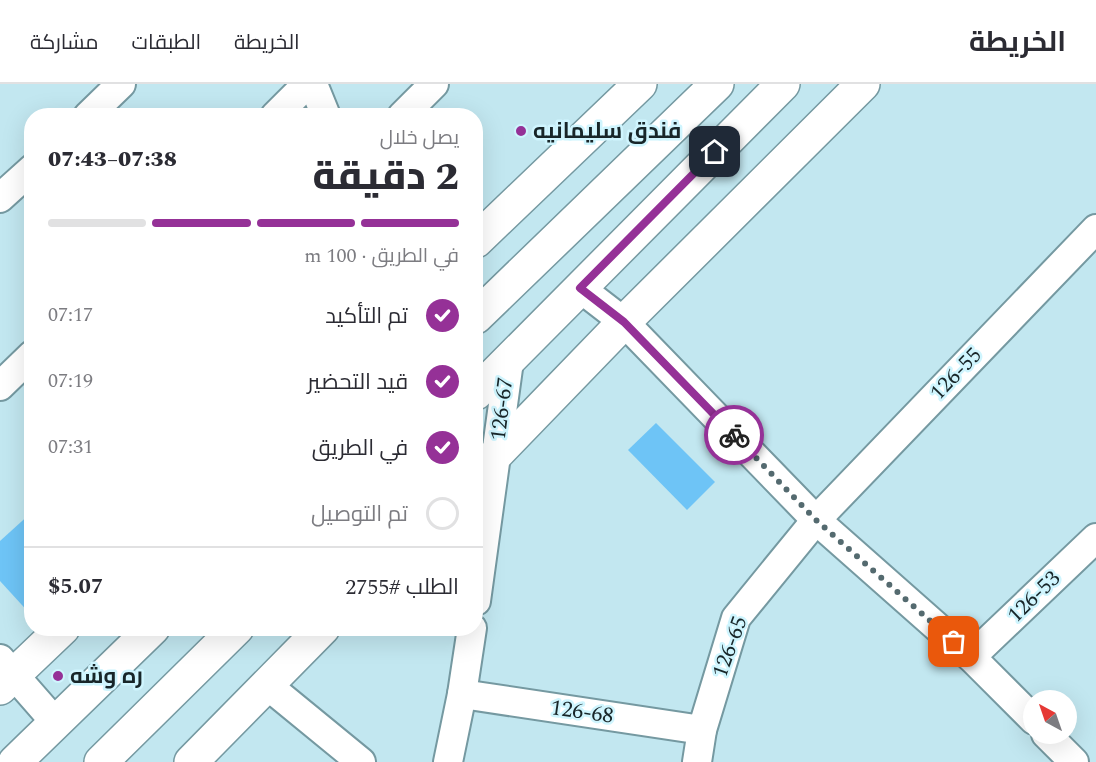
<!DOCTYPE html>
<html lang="ar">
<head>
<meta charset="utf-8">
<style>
	body { margin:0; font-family:Spectral,Cairo,serif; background:#f7f7f7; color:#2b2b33; direction:rtl; height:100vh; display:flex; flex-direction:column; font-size:22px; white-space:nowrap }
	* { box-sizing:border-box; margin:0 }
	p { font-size:20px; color:#7c7c81 }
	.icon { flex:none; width:33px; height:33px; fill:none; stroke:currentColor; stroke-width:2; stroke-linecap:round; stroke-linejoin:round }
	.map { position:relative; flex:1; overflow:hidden; direction:ltr }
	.panel { position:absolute; left:24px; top:24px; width:459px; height:528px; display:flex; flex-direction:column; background:#fff; border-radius:24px; box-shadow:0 6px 24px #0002; direction:rtl }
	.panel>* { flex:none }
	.needle { width:39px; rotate:320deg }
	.fabs { position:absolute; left:1023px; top:606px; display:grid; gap:12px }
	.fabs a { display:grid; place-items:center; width:54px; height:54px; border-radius:50%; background:#fff; box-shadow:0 6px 24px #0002; font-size:30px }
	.pin { position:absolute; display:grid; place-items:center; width:51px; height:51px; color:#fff; margin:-26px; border-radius:12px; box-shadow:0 3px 9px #0006 }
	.courier { position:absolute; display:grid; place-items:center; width:60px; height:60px; margin:-30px; border:4px solid #953197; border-radius:50%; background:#fff; color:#222; box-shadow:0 2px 8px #0007 }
	.head em { font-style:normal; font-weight:800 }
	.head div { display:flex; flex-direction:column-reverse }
	.head { display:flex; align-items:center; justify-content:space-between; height:102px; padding:0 24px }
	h1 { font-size:39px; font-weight:800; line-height:45px }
	.bar { display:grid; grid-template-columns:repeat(4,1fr); gap:9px 6px; align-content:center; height:72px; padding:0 24px }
	.bar i { height:8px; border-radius:4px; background:#e1e1e2 }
	.bar .selected { background:#953197 }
	.bar p { grid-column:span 4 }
	.line { display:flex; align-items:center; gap:15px; padding:0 24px; border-top:2px solid #e1e1e2 }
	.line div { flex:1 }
	ol { padding:0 24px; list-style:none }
	li { display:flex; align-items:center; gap:18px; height:66px }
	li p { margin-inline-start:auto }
	li .icon { padding:6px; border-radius:50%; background:#953197; color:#fff; stroke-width:4 }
	li:last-child { color:#7c7c81 }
	li i { width:33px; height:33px; border:3px solid #e1e1e2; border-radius:50% }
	header { display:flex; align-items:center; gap:36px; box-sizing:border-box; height:84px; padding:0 30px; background:#fff; border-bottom:2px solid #e1e1e2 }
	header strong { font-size:28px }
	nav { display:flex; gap:33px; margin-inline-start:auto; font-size:21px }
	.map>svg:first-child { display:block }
	.building { fill:#6ec4f6 }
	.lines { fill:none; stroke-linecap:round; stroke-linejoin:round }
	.minor-casing { stroke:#7599a1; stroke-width:32 }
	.major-casing { stroke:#7599a1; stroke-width:36 }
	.highway-casing { stroke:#7599a1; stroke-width:36 }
	.minor { stroke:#fff; stroke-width:28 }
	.major { stroke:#fff; stroke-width:33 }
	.highway { stroke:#fff; stroke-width:33 }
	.done { stroke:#546a6f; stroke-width:6; stroke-dasharray:0 10.8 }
	.route { stroke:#953197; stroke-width:8 }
	.poi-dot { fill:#953197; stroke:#cff5fe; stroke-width:2 }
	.labels { text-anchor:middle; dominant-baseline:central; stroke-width:5; stroke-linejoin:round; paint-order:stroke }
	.poi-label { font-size:22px; font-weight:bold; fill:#182629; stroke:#cff5fe; text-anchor:start }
	.street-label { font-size:22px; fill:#182629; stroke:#cff5fe }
</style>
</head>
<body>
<header>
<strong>الخريطة</strong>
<nav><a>الخريطة</a><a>الطبقات</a><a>مشاركة</a></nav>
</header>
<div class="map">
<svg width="1096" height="678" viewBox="0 0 1096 678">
	<rect width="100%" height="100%" fill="#c2e7f0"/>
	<!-- building -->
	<g class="building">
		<path d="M656 339 715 398 687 426 628 366Z"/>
		<path d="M32 428V532L0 497V457Z"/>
	</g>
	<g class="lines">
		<defs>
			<g id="minor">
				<path d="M313 0 326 32"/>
				<path d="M88 32 121 0"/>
				<path d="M275 32 307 0"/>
				<path d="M402 32 434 0"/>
				<path d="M0 114 32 85"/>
				<path d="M580 204 624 238 816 436 971 573 1034 636"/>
				<path d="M0 302 32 271"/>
				<path d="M476 517 509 277"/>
				<path d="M971 573 1096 454"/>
				<path d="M0 575 56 639"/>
				<path d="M267 601 361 678"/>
				<path d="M462 610 702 646"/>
				<path d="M1046 650 1074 678"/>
				<path d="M448 678 462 610 472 544"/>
				<path d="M697 678 702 646 736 534 816 436 1096 145"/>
			</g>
			<g id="major">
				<path d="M476 157 640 0"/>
				<path d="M476 391 624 238 863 0"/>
				<path d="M0 604 63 544"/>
				<path d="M191 678 323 544"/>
			</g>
			<g id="highway">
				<path d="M476 233 717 0"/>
				<path d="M476 309 783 0"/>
				<path d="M15 678 153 544"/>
				<path d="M101 678 237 544"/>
			</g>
		</defs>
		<!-- minor casing -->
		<use href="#minor" class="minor-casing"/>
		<!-- major casing -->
		<use href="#major" class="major-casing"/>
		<!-- highway casing -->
		<use href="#highway" class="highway-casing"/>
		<!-- minor -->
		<use href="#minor" class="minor"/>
		<!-- major -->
		<use href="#major" class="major"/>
		<!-- highway -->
		<use href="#highway" class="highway"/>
	</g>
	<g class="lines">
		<!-- done -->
		<path class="done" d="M734 351 816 436 954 558"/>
		<!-- route -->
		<path class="route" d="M715 68 580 204 624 238 734 351"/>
	</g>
	<!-- markers -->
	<g class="poi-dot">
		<circle cx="521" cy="47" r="6"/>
		<circle cx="58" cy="592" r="6"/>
	</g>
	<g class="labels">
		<!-- poi labels -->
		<g class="poi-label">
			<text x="533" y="47">فندق سليمانيه</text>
			<text x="70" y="592">ره وشه</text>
		</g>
		<!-- street labels -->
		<g class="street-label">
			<text transform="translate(956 290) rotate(-46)">126-55</text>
			<text transform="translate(502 325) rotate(-83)">126-67</text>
			<text transform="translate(1034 513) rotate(-44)">126-53</text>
			<text transform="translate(730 563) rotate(-70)">126-65</text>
			<text transform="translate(582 628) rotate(8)">126-68</text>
		</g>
	</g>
</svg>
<div class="fabs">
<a><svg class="needle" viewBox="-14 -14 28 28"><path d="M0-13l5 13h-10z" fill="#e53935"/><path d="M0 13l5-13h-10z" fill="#7c7c81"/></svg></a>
</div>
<div class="pin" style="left:954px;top:558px;background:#ea580c"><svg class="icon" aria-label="bag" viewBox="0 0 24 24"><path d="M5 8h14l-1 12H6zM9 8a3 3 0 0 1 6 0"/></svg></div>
<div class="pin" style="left:715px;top:68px;background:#1f2937"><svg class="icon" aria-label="home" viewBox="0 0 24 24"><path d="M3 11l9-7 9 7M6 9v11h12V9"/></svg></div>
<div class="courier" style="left:734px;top:351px"><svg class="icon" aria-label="bike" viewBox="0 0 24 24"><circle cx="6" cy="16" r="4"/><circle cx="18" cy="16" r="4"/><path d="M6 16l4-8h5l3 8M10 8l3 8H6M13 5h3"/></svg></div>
<section class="panel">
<div class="head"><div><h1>2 دقيقة</h1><p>يصل خلال</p></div><em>07:38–07:43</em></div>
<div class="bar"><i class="selected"></i><i class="selected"></i><i class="selected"></i><i></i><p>في الطريق · 100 m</p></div>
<ol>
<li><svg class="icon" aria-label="check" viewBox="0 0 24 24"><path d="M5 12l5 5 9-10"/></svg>تم التأكيد<p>07:17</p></li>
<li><svg class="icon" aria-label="check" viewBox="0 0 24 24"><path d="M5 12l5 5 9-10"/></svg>قيد التحضير<p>07:19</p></li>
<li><svg class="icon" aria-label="check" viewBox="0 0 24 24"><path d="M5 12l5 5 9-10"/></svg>في الطريق<p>07:31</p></li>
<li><i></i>تم التوصيل</li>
</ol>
<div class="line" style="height:78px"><div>الطلب #2755</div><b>$5.07</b></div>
</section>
</div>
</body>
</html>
